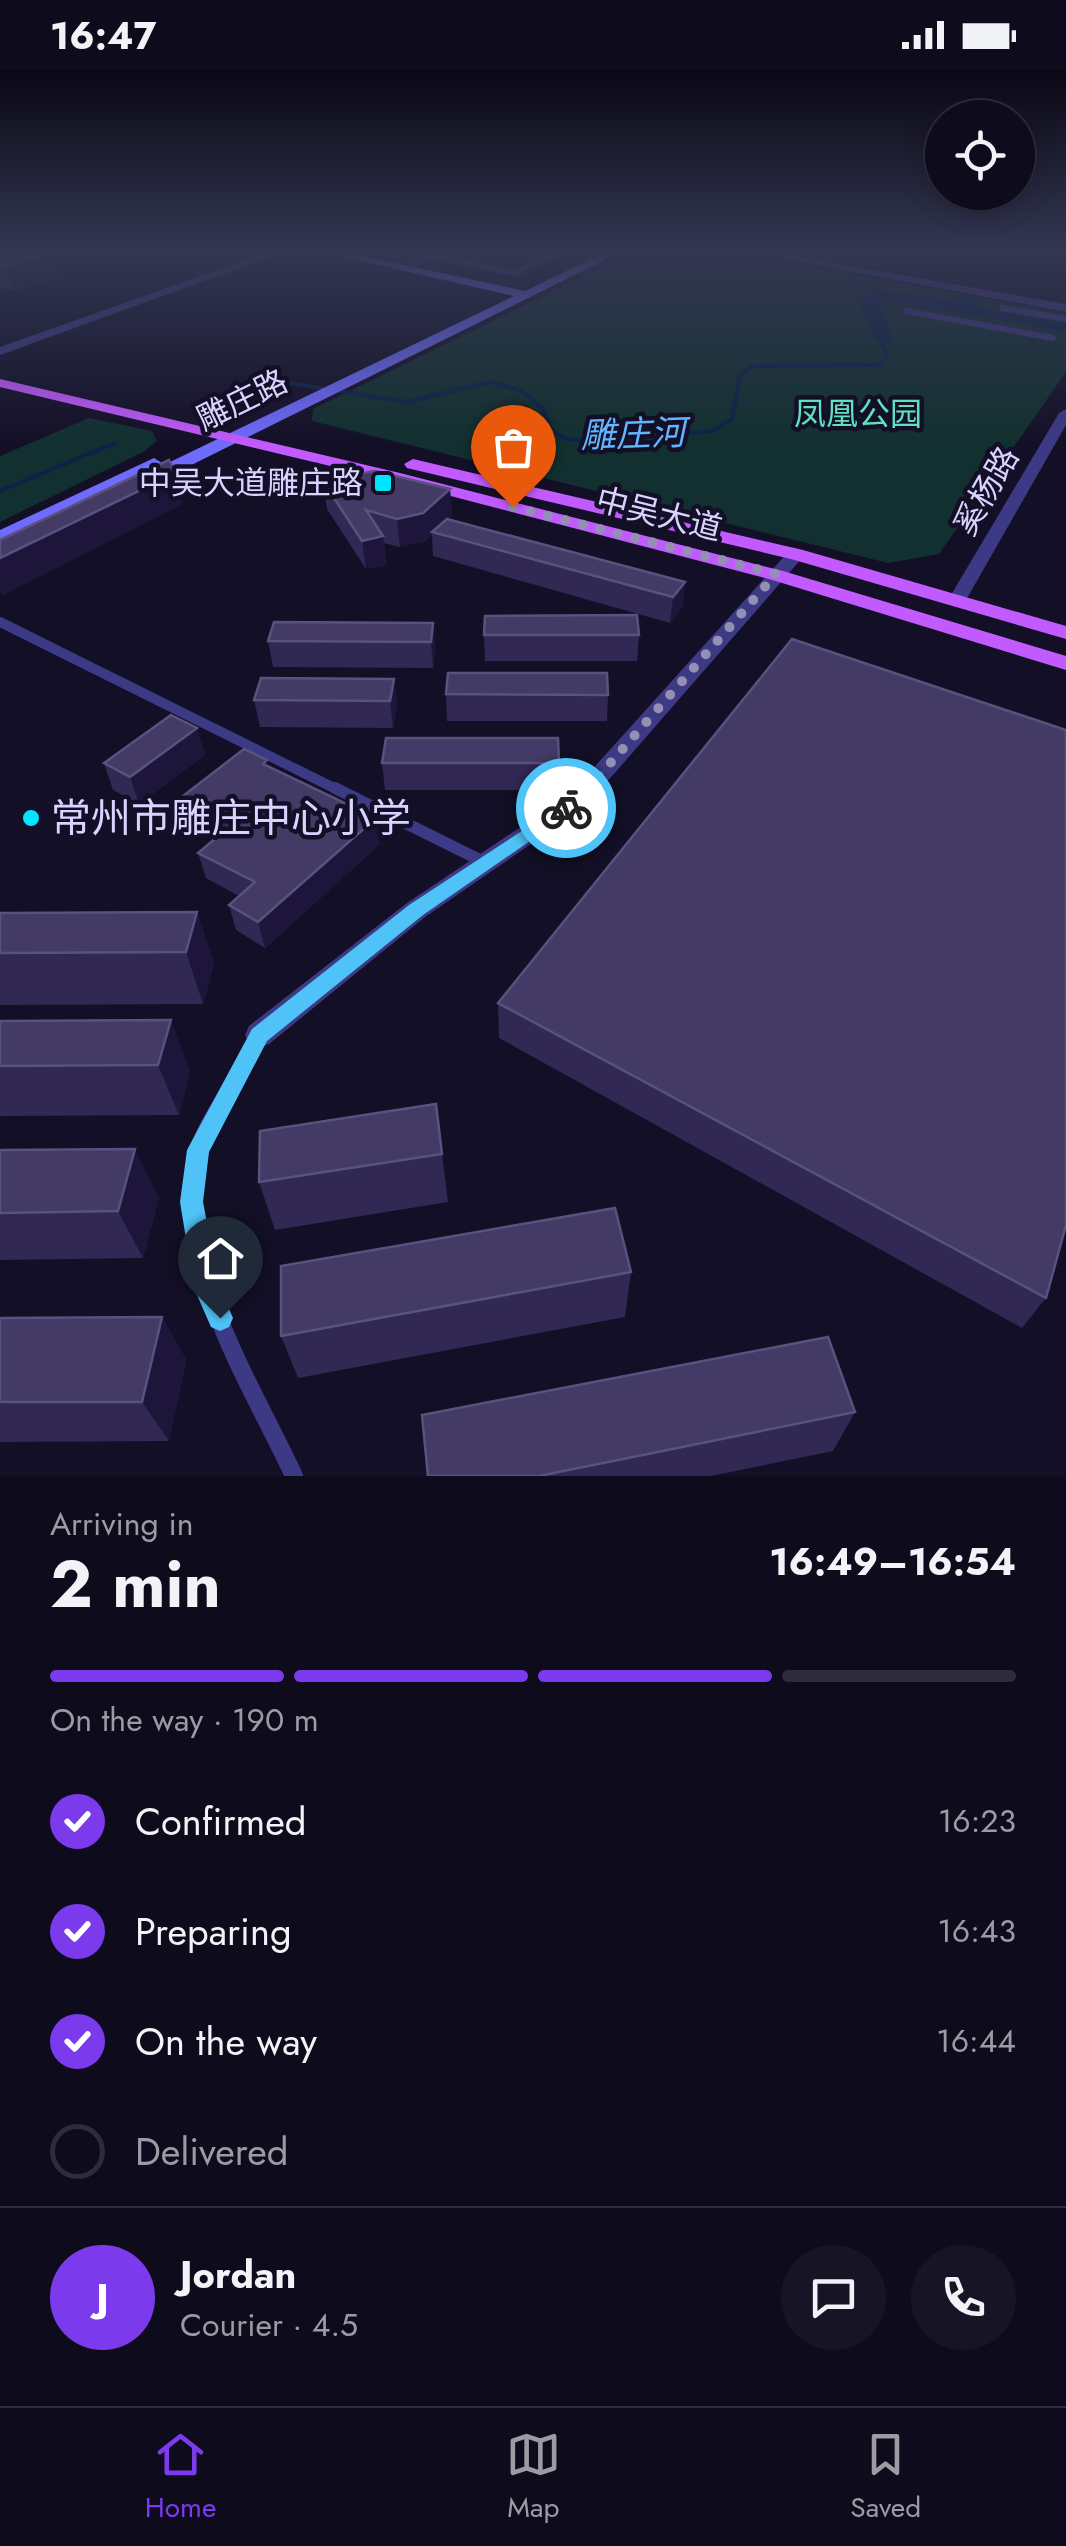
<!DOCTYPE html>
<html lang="en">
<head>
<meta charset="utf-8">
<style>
	body { margin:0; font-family:Jost,"Noto Sans SC",sans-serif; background:#171425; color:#f1f3f6; height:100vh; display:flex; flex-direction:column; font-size:38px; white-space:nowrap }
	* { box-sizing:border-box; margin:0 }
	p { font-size:32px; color:#9b9ba3 }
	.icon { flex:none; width:55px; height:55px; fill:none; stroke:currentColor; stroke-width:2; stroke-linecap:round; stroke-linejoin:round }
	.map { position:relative; height:1406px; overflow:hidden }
	.panel { display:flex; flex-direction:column; background:#0e0b1c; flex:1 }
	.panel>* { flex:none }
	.controls { position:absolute; left:925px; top:30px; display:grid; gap:20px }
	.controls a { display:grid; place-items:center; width:110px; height:110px; border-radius:50%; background:#0e0b1c; box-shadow:0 5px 25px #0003,0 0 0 2px #2e2b3b; font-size:50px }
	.pin { position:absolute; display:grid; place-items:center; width:85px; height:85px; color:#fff; margin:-102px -42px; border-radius:50% 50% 50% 0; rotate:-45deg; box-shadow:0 0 10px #0007 }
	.pin .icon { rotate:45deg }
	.courier { position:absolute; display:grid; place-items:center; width:100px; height:100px; margin:-50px; border:8px solid #4fc3f7; border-radius:50%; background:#fff; color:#222; box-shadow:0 2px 12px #0007 }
	.overview em { font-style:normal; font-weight:700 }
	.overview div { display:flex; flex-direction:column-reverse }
	.overview { display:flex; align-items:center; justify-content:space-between; height:170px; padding:0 50px }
	h1 { font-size:65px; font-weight:700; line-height:75px }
	.bar { display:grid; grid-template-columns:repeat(4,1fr); gap:15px 10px; align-content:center; height:120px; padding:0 50px }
	.bar i { height:12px; border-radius:8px; background:#2e2b3b }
	.bar .on { background:#7c3aed }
	.bar p { grid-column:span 4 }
	.line { display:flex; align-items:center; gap:25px; padding:0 50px; border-top:2px solid #2e2b3b }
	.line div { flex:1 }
	.round { display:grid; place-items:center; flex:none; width:105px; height:105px; border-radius:52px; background:#171425 }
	ol { padding:0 50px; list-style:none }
	li { display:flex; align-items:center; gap:30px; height:110px }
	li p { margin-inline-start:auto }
	li .icon { padding:10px; border-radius:50%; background:#7c3aed; color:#fff; stroke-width:4 }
	li:last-child { color:#9b9ba3 }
	li i { width:55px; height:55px; border:5px solid #2e2b3b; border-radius:50% }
	.status { display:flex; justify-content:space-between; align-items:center; height:70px; padding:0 50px; background:#0e0b1c; direction:ltr }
	.status svg { height:28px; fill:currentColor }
	.menu { display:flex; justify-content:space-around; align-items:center; height:140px; border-top:2px solid #2e2b3b; background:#0e0b1c; font-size:28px; color:#9b9ba3 }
	.menu a { display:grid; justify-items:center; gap:5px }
	.menu .on { color:#7c3aed }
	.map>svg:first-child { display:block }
	.green { fill:#12302f }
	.water { fill:#0c2248 }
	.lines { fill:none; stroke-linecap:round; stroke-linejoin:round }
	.stream { stroke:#0c2248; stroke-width:4 }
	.lane-far3 { stroke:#3d3a85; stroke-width:6 }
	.lane-far2 { stroke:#3d3a85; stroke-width:10 }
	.lane-far1 { stroke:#3d3a85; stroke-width:12 }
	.lane { stroke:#3d3a85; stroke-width:18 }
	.street { fill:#3d3a85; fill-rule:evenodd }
	.secondary { fill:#6f6bff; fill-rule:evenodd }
	.primary { fill:#c25bff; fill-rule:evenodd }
	.wall { fill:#312854 }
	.shaded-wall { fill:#1d163a }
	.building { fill:#433a66; stroke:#5a527e; stroke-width:2.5 }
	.route { fill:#4fc3f7 }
	.done { stroke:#948fb3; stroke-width:10; stroke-dasharray:0 18 }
	.poi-dot { fill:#00e5ff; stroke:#130f26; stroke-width:4 }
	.labels { text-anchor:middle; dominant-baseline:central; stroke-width:9; stroke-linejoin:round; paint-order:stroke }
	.far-street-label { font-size:32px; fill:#d9d4ff; stroke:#130f26 }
	.far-park-label { font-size:32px; fill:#5fe0c0; stroke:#130f26 }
	.far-poi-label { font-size:32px; fill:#d9d4ff; stroke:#130f26; text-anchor:end }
	.far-water-label { font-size:35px; font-style:italic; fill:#62b6ff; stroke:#130f26 }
	.poi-label { font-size:40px; fill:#d9d4ff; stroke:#130f26; text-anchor:start }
</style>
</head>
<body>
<div class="status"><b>16:47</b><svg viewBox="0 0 49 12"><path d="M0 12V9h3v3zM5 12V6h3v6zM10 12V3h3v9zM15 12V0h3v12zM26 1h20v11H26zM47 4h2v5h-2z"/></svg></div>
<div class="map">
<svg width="1066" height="1406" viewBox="0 0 1066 1406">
	<rect width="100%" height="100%" fill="#130f26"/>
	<!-- green -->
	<g class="green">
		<path d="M637 180H716L1066 243V302L939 484 888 493 312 351 313 339Z"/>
		<path d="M89 348 152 361 157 371 143 382 0 452V386Z"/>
	</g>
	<!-- water -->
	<path class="water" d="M876 219 947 230 963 224 985 228 979 235 984 239 1066 254V262L884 230 879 234 896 277 875 270 858 230Z"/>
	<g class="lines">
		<!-- stream -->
		<g class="stream">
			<path d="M1053 184 1066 186"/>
			<path d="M238 318 283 312 407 332 490 312 522 321 542 338 553 362 567 369 597 372 713 361 732 349 740 306 752 296 879 295 887 285 879 267"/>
			<path d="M0 421 115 373"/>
		</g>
		<!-- lane-far3 -->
		<g class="lane-far3">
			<path d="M406 180H426"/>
			<path d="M409 196 433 186 514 203 566 180"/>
			<path d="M1002 238 1066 249"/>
			<path d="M906 241 1053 268"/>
		</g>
		<!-- lane-far2 -->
		<path class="lane-far2" d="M0 552 340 721"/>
		<!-- lane-far1 -->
		<g class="lane-far1">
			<path d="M335 718 486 793"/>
			<path d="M231 1019 259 965"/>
		</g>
		<!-- lane -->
		<path class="lane" d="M232 1016C221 1037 202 1062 197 1086 175 1199 248 1307 294 1406"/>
		<!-- street -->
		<g class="street">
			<path d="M274 180H289L0 285V277Z"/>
			<path d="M737 180H759L1066 234V242Z"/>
			<path d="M1066 339V355L966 530 957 536 950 534 948 530 1059 343Z"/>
			<path d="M796 479 802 480V488L586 736 425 847 269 974 259 977 249 974 245 965 249 956 407 833 570 724 790 480Z"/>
		</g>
		<!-- secondary -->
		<g class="secondary">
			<path d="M313 180H335L525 221 610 180H625L149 416H137V408L514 226Z"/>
			<path d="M154 388 162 393 160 397 0 473V460Z"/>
		</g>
		<!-- primary -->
		<g class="primary">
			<path d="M0 309 400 403 783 501 1066 586V600L769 509 397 412 0 317Z"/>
			<path d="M413 389 803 480 1066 556V569L791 489 407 398 404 394Z"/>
		</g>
	</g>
	<!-- wall -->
	<g class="wall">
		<path d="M0 180 54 182 61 206 13 221 0 217Z"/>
		<path d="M323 411 450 419 452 446 449 449 685 512 682 537 670 553 433 486 432 465 425 471 400 477 384 473 386 495 366 499 327 439Z"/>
		<path d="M433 553 435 579 433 598 273 597 268 571Z"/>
		<path d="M484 565H639L637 591H485Z"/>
		<path d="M394 609 397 635 393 658 260 657 254 630Z"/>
		<path d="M446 624 608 625 607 651H447Z"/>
		<path d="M197 658 205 685 139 734 113 720 104 693Z"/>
		<path d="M382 693H559L558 720H385Z"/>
		<path d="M269 697 380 774 265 878 236 860 229 835 239 826 206 808 198 783 218 766 190 752 183 726Z"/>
		<path d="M197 842 214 894 203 934 0 935V843Z"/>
		<path d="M498 933 1046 1228 1022 1258 499 968Z"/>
		<path d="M0 951 190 1001 179 1045 0 1046Z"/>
		<path d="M436 1034 448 1132 275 1160 259 1112Z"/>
		<path d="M0 1080 159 1127 143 1188 0 1190Z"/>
		<path d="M631 1202 625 1247 298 1308 281 1266Z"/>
		<path d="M162 1247 186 1290 169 1371 0 1372V1248Z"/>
		<path d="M855 1342 833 1381 711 1406H428Z"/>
	</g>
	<!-- shaded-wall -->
	<g class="shaded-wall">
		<path d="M54 182 61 206 13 221 5 196Z"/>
		<path d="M176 403 183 434 2 526 0 521V488Z"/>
		<path d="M450 419 452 446 434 462H432V465L425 471 400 477 397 449Z"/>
		<path d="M383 466 386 495 366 499 362 471Z"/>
		<path d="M685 512 682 537 670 553 673 527Z"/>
		<path d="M433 553 435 579 433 598 431 572Z"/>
		<path d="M394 609 397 635 393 658 390 631Z"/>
		<path d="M197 658 205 685 139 734 130 707Z"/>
		<path d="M376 748 380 774 265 878 258 852Z"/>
		<path d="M197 842 214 894 203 934 186 882Z"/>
		<path d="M171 950 190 1001 179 1045 158 995Z"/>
		<path d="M135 1079 159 1127 143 1188 118 1141Z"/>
		<path d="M162 1247 186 1290 169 1371 142 1332Z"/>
	</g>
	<!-- building -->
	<g class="building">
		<path d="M0 180H48L54 182 5 196 0 195Z"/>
		<path d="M169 390 176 403 0 488V470Z"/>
		<path d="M374 401 450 419 423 443 397 449 366 440 383 466 362 471 323 411Z"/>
		<path d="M447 449 685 512 673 527 432 462Z"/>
		<path d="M637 545 639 565H484L485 546Z"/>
		<path d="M274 552 433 553 431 572 268 571Z"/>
		<path d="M792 569 1066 660V1155L1046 1228 498 933Z"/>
		<path d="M448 603H607L608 625 446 624Z"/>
		<path d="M261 608 394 609 390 631 254 630Z"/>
		<path d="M171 645 197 658 130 707 104 693Z"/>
		<path d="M386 668H558L559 693H382Z"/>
		<path d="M244 679 267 690 263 694 376 748 258 852 229 835 255 812 198 783 234 753 183 726Z"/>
		<path d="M197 842 186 882 0 883V843Z"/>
		<path d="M171 950 158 995 0 996V951Z"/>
		<path d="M436 1034 442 1084 259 1112 260 1061Z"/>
		<path d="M135 1079 118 1141 0 1143V1080Z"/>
		<path d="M615 1138 631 1202 281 1266V1196Z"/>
		<path d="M162 1247 142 1332H0V1248Z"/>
		<path d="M828 1267 855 1342 539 1406H428L422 1345Z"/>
	</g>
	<!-- sky -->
	<linearGradient id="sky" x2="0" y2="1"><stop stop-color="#0a0815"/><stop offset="0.48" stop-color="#333752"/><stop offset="1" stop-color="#333752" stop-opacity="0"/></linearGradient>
	<rect width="1066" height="377" fill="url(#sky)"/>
	<!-- route -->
	<path class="route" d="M566 732 572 734V742L423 845 267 971 209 1082 203 1132 219 1216 233 1248 229 1257 220 1261 211 1257 194 1218 180 1132 187 1080 252 959 409 835Z"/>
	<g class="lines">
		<!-- done -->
		<path class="done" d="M513 437 776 504 578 730 566 738"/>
	</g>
	<!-- markers -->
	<g class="poi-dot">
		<rect x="373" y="403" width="20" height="20" rx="5"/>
		<circle cx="31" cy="748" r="10"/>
	</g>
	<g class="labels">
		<!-- far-street labels -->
		<g class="far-street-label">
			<text transform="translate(242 330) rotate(-26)">雕庄路</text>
			<text transform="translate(986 421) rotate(-60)">奚杨路</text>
			<text transform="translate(659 444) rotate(14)">中吴大道</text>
		</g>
		<!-- far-park labels -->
		<g class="far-park-label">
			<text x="858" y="344">凤凰公园</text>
		</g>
		<!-- far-poi labels -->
		<g class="far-poi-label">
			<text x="363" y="413">中吴大道雕庄路</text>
		</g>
		<!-- far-water labels -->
		<g class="far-water-label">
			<text transform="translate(633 364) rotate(-2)">雕庄河</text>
		</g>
		<!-- poi labels -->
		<g class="poi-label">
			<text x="51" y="748">常州市雕庄中心小学</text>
		</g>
	</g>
</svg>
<div class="controls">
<a><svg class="icon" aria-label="locate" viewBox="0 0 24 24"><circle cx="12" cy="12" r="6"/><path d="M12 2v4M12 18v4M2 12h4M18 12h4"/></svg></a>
</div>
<div class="pin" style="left:513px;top:437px;background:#ea580c"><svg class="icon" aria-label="bag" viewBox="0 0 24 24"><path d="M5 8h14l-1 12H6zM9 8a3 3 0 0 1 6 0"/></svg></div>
<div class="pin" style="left:220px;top:1248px;background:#1f2937"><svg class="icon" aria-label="home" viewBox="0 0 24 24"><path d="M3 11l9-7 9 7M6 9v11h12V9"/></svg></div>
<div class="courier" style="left:566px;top:738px"><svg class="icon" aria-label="bike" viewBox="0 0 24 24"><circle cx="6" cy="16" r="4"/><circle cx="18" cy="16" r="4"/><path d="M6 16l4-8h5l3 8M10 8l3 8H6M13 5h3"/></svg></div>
</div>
<section class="panel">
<div class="overview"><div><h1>2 min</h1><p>Arriving in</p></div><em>16:49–16:54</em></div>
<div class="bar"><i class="on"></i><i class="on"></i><i class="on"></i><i></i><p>On the way · 190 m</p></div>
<ol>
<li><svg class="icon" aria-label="check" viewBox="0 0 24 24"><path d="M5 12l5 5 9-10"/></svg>Confirmed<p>16:23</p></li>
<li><svg class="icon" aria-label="check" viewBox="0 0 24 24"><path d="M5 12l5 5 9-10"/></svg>Preparing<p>16:43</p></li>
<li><svg class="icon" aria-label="check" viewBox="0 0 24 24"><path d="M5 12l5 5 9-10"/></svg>On the way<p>16:44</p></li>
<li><i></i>Delivered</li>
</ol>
<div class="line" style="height:180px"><b class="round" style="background:#7c3aed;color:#fff">J</b><div><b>Jordan</b><p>Courier · 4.5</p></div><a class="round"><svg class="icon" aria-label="chat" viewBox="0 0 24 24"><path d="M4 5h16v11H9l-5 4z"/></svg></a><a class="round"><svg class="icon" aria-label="phone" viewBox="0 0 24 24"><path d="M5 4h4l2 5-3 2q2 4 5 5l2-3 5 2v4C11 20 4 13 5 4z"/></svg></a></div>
</section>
<nav class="menu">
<a class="on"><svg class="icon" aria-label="home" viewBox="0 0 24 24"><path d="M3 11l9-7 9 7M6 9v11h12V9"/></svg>Home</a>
<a><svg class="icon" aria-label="map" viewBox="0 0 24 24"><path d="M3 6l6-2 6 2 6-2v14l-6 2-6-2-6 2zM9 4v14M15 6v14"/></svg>Map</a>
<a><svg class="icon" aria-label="saved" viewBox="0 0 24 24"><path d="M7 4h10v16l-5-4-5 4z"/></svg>Saved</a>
</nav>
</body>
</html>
